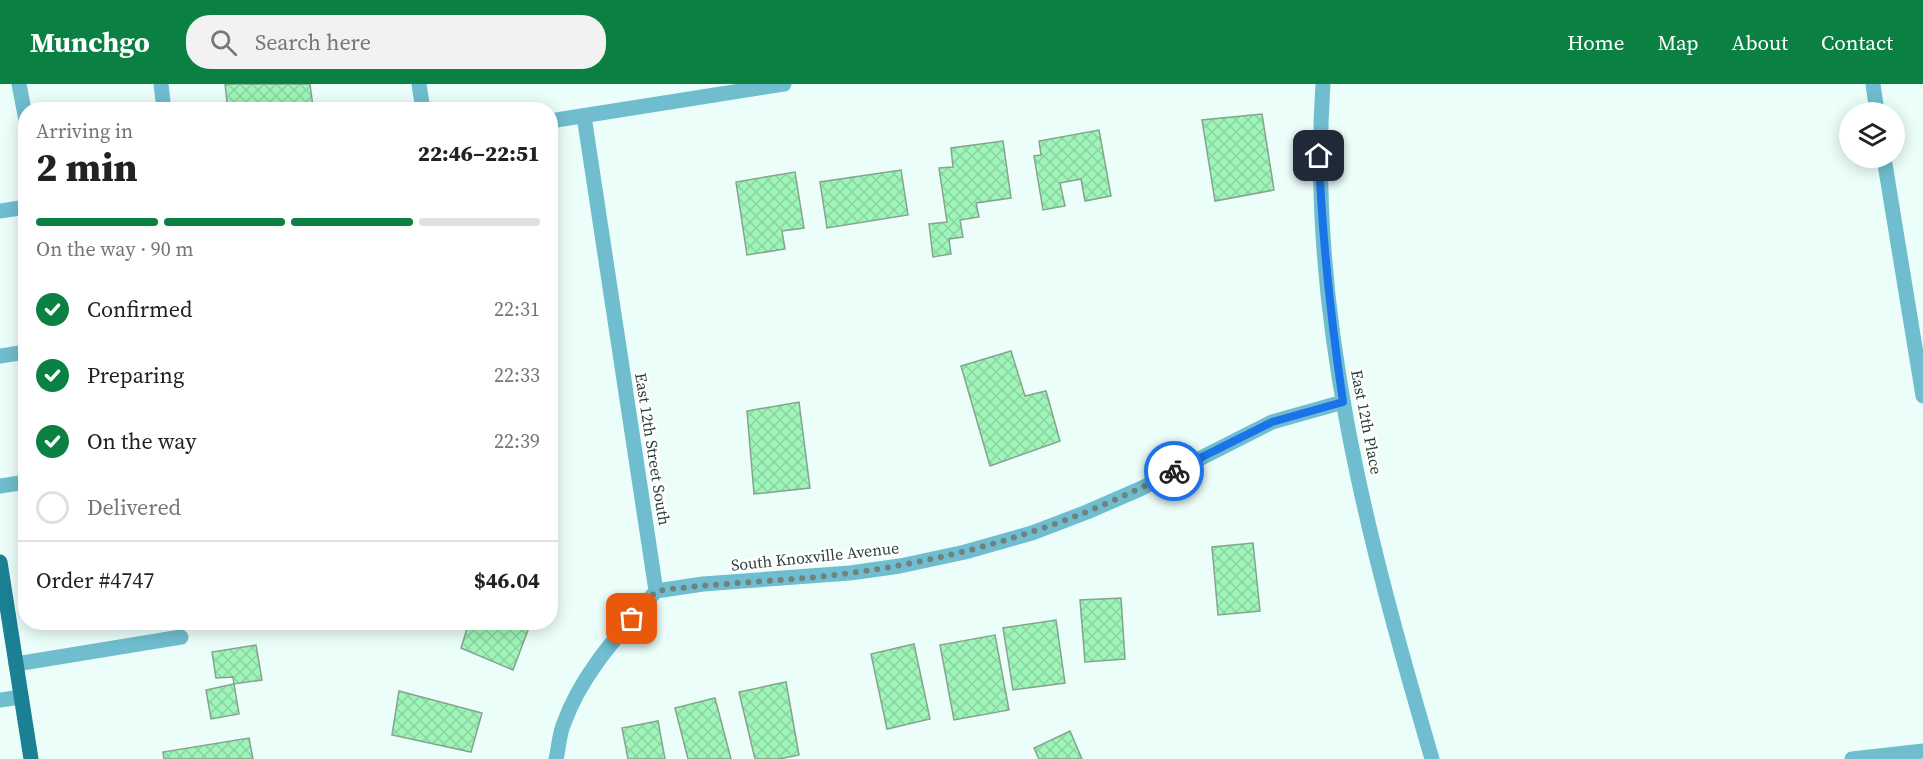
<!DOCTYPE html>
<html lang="en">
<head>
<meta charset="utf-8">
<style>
	body { margin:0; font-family:"Source Serif 4",serif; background:#f2f2f2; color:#222; height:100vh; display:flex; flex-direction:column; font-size:22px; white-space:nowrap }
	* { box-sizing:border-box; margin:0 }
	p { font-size:20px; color:#767676 }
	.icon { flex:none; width:33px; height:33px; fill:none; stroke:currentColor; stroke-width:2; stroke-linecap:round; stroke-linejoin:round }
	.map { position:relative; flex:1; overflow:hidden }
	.side { position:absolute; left:18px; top:18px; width:540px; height:528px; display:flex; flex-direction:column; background:#fff; border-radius:24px; box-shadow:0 3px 15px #0003 }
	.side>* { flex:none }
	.fabs { position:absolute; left:1839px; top:18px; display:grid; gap:12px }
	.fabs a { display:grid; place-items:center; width:66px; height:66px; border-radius:50%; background:#fff; box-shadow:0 3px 15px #0003; font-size:30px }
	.pin { position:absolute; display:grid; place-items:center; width:51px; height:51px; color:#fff; margin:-26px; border-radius:12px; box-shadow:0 3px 9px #0006 }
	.courier { position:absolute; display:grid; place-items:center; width:60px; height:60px; margin:-30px; border:4px solid #1a73e8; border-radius:50%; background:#fff; color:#222; box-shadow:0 2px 8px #0007 }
	.head em { font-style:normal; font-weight:800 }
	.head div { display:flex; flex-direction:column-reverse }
	.head { display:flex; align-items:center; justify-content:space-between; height:102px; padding:0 18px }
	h1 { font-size:39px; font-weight:800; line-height:45px }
	.bar { display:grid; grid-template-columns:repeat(4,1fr); gap:9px 6px; align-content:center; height:72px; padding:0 18px }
	.bar i { height:8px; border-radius:4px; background:#e0e0e0 }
	.bar .selected { background:#0b8043 }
	.bar p { grid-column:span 4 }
	.line { display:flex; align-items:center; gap:15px; padding:0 18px; border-top:2px solid #e0e0e0 }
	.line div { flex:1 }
	ol { padding:0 18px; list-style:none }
	li { display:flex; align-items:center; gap:18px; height:66px }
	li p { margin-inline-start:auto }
	li .icon { padding:6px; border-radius:50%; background:#0b8043; color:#fff; stroke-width:4 }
	li:last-child { color:#767676 }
	li i { width:33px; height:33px; border:3px solid #e0e0e0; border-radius:50% }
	header { display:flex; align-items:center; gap:36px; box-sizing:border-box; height:84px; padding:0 30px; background:#0b8043; color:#fff }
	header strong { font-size:28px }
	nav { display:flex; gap:33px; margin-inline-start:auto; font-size:21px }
	.search { width:420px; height:54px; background:#f2f2f2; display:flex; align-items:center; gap:15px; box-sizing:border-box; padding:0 21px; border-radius:24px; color:#767676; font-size:22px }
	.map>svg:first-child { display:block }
	.building { fill:url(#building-cross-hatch); stroke:#85a48d; stroke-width:1.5 }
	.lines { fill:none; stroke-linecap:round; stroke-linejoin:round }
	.service { stroke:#70bdd0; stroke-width:15 }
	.minor { stroke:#70bdd0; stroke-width:15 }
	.primary { stroke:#1b8094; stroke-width:15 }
	.done { stroke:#70827f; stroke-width:6; stroke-dasharray:0 10.8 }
	.route { stroke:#1a73e8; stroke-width:8 }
	.labels { text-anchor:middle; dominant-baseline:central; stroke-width:5; stroke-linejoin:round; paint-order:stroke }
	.street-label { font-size:16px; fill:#2d3f3d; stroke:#fff }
</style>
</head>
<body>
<header>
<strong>Munchgo</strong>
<div class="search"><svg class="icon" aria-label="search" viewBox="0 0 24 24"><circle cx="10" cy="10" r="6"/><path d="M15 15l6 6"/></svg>Search here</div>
<nav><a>Home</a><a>Map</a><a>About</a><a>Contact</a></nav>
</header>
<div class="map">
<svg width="1923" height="675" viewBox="0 0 1923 675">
	<defs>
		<pattern id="building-cross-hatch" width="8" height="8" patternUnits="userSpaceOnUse" patternTransform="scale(1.5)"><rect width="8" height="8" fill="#9ff5b9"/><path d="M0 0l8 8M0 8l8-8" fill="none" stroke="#89d3a0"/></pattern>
	</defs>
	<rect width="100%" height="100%" fill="#ecfefa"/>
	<!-- building -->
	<g class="building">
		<path d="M225 0H310L313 23 296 26H228Z"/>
		<path d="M1262 30 1274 106 1215 117 1202 36Z"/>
		<path d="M1099 46 1111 112 1085 117 1081 95 1060 99 1065 122 1043 126 1034 72 1041 71 1039 57Z"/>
		<path d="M1003 57 1011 114 976 119 979 133 960 136 963 153 949 155 951 170 933 173 929 140 947 138 939 84 953 83 951 64Z"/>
		<path d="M901 86 908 131 827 144 820 98Z"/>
		<path d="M795 88 804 144 782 147 785 165 747 171 736 98Z"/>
		<path d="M1011 267 1025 312 1046 307 1060 357 990 382 961 282Z"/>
		<path d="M799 318 810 404 754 410 747 327Z"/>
		<path d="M550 344 555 373 550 374Z"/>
		<path d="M550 393 555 424 550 425Z"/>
		<path d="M1253 459 1260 527 1218 531 1212 463Z"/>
		<path d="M1121 514 1125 575 1085 578 1080 516Z"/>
		<path d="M1056 536 1065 599 1013 606 1003 544Z"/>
		<path d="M469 538H531L513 586 461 564Z"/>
		<path d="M995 551 1009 626 954 636 940 561Z"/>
		<path d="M914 560 930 635 887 645 871 570Z"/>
		<path d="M256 561 262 596 234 600 233 593 216 594 212 568Z"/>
		<path d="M786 598 799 671 779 675H755L739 608Z"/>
		<path d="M234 600 239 630 211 635 206 606Z"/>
		<path d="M399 607 482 629 471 668 392 651Z"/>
		<path d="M715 614 731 675H688L675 624Z"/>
		<path d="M658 637 665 675H628L622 644Z"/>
		<path d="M1070 647 1082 675H1039L1034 664Z"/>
		<path d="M249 654 253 675H164L163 668Z"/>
	</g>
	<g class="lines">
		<!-- service -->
		<g class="service">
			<path d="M19 0 26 36"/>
			<path d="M161 0 164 26"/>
			<path d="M0 272 26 268"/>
			<path d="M0 402 26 398"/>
			<path d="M16 580 181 553"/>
		</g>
		<!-- minor -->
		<g class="minor">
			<path d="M419 0 423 26"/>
			<path d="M1323 0C1307 230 1368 456 1432 675"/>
			<path d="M1873 0 1877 28"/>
			<path d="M550 37 784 0"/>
			<path d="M1884 74 1923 312"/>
			<path d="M0 127 26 123"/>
			<path d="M656 507 703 500 850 489 900 482 965 468 1032 449 1087 428 1140 405 1272 338 1343 318"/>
			<path d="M0 616 21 613"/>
			<path d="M556 675C559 663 559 650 564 639 582 588 622 547 656 507L584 32"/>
			<path d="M1852 675 1923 667"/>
		</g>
		<!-- primary -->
		<path class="primary" d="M0 478 31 675"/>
	</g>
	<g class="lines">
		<!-- done -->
		<path class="done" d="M632 535 656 507C721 498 786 498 851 489 964 474 1073 441 1174 387"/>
		<!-- route -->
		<path class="route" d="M1174 387 1272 338 1343 318C1331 236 1322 155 1319 72"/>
	</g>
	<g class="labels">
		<!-- street labels -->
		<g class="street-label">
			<text transform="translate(1367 338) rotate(79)">East 12th Place</text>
			<text transform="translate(653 365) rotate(81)">East 12th Street South</text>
			<text transform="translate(815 472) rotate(-6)">South Knoxville Avenue</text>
		</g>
	</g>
</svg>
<div class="fabs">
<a><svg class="icon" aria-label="layers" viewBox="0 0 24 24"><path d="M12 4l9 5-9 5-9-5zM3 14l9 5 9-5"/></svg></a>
</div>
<div class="pin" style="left:632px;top:535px;background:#ea580c"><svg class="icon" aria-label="bag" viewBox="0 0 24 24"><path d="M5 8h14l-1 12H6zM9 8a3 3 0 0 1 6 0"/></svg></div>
<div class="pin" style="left:1319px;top:72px;background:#1f2937"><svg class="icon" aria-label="home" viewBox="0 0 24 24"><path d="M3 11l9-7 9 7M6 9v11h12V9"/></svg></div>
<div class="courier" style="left:1174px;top:387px"><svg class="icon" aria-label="bike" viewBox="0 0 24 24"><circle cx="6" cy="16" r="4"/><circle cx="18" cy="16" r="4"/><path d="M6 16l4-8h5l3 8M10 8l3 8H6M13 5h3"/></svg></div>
<section class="side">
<div class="head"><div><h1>2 min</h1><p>Arriving in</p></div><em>22:46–22:51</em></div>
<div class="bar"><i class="selected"></i><i class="selected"></i><i class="selected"></i><i></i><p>On the way · 90 m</p></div>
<ol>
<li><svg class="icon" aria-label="check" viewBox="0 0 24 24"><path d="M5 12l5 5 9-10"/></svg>Confirmed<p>22:31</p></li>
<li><svg class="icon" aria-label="check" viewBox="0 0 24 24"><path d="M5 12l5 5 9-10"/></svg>Preparing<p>22:33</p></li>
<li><svg class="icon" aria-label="check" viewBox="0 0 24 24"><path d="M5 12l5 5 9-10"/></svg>On the way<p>22:39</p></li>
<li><i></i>Delivered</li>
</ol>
<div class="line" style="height:78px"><div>Order #4747</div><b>$46.04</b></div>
</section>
</div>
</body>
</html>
